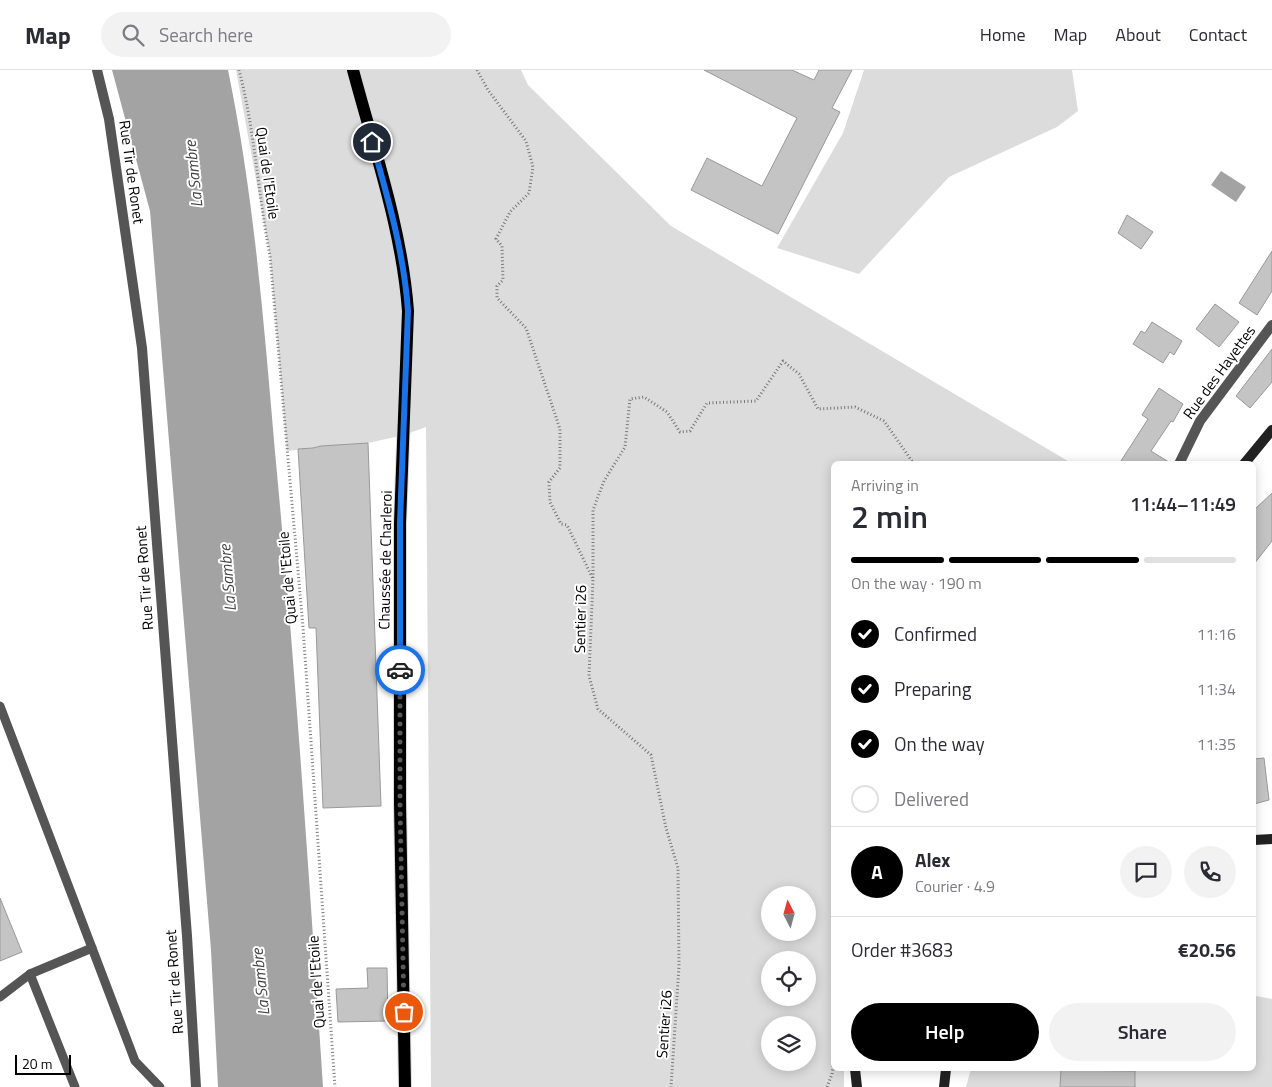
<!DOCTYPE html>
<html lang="en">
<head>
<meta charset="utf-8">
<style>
	body { margin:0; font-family:"Titillium Web",sans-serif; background:#f2f2f3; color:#2b2b33; height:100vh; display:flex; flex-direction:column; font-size:19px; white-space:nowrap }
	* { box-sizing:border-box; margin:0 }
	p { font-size:16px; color:#7c7c81 }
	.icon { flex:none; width:28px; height:28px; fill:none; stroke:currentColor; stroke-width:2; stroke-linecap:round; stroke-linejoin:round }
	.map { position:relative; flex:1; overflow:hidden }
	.side { position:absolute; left:831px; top:391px; width:425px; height:610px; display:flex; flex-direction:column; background:#fff; border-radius:8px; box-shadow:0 2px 12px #0003 }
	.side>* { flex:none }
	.needle { width:32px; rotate:354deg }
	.tools { position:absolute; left:761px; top:816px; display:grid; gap:10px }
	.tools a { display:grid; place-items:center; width:55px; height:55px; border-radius:50%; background:#fff; box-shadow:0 2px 12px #0003; font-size:25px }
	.scale { position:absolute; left:15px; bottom:12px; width:56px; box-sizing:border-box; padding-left:5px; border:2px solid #000; border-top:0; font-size:14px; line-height:18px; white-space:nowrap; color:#000; -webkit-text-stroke:4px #fff; paint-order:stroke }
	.pin { position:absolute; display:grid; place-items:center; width:42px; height:42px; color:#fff; margin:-21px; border:2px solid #fff; border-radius:50%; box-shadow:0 1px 5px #0007 }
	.courier { position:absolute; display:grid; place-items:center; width:50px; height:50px; margin:-25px; border:4px solid #1a73e8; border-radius:50%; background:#fff; color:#222; box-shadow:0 1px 6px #0007 }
	.headline em { font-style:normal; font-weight:600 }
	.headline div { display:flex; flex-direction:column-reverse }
	.headline { display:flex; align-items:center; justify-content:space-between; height:85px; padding:0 20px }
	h1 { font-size:32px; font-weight:600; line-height:38px }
	.bar { display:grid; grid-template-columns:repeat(4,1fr); gap:8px 5px; align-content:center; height:60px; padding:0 20px }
	.bar i { height:6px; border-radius:4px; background:#e1e1e2 }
	.bar .active { background:#000 }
	.bar p { grid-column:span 4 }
	.line { display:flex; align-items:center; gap:12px; padding:0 20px; border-top:1px solid #e1e1e2 }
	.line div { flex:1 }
	.round { display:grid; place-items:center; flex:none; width:52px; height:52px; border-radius:26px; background:#f2f2f3 }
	ol { padding:0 20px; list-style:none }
	li { display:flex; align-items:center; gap:15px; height:55px }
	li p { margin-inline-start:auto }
	li .icon { padding:5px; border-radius:50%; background:#000; color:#fff; stroke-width:4 }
	li:last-child { color:#7c7c81 }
	li i { width:28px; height:28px; border:2px solid #e1e1e2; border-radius:50% }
	.action { display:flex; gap:10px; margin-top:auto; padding:10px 20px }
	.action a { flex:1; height:58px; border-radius:30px; background:#000; color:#fff; font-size:20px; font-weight:600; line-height:58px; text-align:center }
	.action a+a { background:#f2f2f3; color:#2b2b33 }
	header { display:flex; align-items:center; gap:30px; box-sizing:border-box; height:70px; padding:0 25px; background:#fff; border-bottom:1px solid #e1e1e2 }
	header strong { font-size:24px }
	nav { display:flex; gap:28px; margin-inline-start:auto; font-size:18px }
	.search { width:350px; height:45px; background:#f2f2f3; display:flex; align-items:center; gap:12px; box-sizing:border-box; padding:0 18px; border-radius:28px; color:#7c7c81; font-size:19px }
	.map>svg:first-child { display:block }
	.green { fill:#dcdcdc; fill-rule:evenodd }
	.water { fill:#a3a3a3 }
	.building { fill:#c4c4c4; stroke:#999 }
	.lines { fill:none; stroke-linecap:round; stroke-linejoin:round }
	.primary-casing { stroke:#dbdbdb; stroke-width:14 }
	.path { stroke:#777; stroke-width:3; stroke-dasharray:1 2.5; stroke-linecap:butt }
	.service { stroke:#555; stroke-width:9 }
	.minor { stroke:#555; stroke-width:10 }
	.secondary { stroke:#222; stroke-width:10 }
	.primary { stroke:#000; stroke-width:12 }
	.done { stroke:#595959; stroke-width:5; stroke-dasharray:0 9 }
	.route { stroke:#1a73e8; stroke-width:6 }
	.labels { text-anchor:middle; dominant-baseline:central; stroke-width:4; stroke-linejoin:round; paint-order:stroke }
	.street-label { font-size:15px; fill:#000; stroke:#fff }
	.water-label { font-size:16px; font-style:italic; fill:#444; stroke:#fff }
</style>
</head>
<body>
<header>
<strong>Map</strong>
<div class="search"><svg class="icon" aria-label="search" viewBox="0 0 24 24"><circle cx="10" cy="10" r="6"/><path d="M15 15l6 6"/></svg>Search here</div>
<nav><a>Home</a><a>Map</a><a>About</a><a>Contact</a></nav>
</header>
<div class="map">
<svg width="1272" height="1017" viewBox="0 0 1272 1017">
	<rect width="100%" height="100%" fill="#fff"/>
	<!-- green -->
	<g class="green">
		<path d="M236 0H521L528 15 671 156 1073 394H834V999H844V1017H431L426 357 404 365 368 373 321 376 313 378 287 381 270 186ZM770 825H808V862H770ZM770 890H808V928H770ZM770 955H808V992H770Z"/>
		<path d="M864 0H1072L1078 41 1057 57 949 107 859 204 777 178 843 63Z"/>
		<path d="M1256 926 1272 929V1017H966L971 999H1254V927Z"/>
	</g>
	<!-- water -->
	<g class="water">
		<path d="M112 0H228C254 126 264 254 275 382 295 593 309 805 323 1017H218L211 880 150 141Z"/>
		<path d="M1221 101 1246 117 1236 132 1211 115Z"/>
	</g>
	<!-- building -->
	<g class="building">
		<path d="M704 0H792L814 10 819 0H852L832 38 840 42 778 164 691 120 707 88 762 116 797 48Z"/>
		<path d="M1127 145 1153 162 1141 179 1118 163Z"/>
		<path d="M1272 181V221L1257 245 1239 233Z"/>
		<path d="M1215 234 1239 252 1219 277 1196 259Z"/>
		<path d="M1152 252 1182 271 1174 285 1170 282 1163 293 1133 274 1141 261 1145 263Z"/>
		<path d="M1272 279V312L1250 338 1236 326Z"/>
		<path d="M1159 318 1183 334 1173 352 1171 351 1151 381 1172 394H1119L1148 349 1142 345Z"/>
		<path d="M368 373 381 736 323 738 316 558H309L298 379 313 378 321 376Z"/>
		<path d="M1272 423V471L1254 494V440Z"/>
		<path d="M1264 688 1269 730 1254 734V689Z"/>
		<path d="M0 828 22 882 0 891Z"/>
		<path d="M367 898H387L388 951 338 952 336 919 368 918Z"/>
		<path d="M1061 1000 1135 1001V1017H1060Z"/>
	</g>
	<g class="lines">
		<defs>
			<path id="primary" d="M353 0C374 79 402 159 408 241L400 453V733L405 1017"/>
		</defs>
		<!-- primary casing -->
		<use href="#primary" class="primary-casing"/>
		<!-- path -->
		<g class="path">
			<path d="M239 0C255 61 258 124 270 186L303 557 335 1017"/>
			<path d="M477 0 488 20 526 71 533 97 529 123 510 142 496 169 502 176 503 210 497 216V228L526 258 560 359V398L549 412 550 432 561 454 567 455 593 509 589 606 598 639 651 685 666 758 678 798 679 896 671 1017"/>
			<path d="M593 508V440L604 411 625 377 630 329 644 327 667 342 680 362 690 361 707 333 756 331 783 291 799 304 818 339 855 337 884 351 914 394"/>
			<path d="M827 1017 832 1004 834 990"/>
		</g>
		<!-- service -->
		<g class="service">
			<path d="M0 636 135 991 160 1017"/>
			<path d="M30 904 75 1017"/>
			<path d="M0 927 30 904 92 878"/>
		</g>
		<!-- minor -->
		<g class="minor">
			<path d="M97 0 109 49 142 278 187 866 196 1017"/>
			<path d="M1179 394 1200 351 1272 255"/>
		</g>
		<!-- secondary -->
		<g class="secondary">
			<path d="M1244 394 1272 360"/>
			<path d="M1254 770 1272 769"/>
			<path d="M855 999 857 1017"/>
			<path d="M944 1017 946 999"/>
		</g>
		<!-- primary -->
		<use href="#primary" class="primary"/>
	</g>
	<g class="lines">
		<!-- done -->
		<path class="done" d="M400 600V733L404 942"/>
		<!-- route -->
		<path class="route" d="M372 72C388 128 404 183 408 241L400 453V600"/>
	</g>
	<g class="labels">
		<!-- street labels -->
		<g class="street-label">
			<text transform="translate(132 102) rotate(82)">Rue Tir de Ronet</text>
			<text transform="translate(268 103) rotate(82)">Quai de l'Etoile</text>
			<text transform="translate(1219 302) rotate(-54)">Rue des Hayettes</text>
			<text transform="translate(385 490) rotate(-89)">Chaussée de Charleroi</text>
			<text transform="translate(144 508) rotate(-94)">Rue Tir de Ronet</text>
			<text transform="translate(287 508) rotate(-95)">Quai de l'Etoile</text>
			<text transform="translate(580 549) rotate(-89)">Sentier i26</text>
			<text transform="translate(174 912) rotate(-94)">Rue Tir de Ronet</text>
			<text transform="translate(316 912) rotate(-94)">Quai de l'Etoile</text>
			<text transform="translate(664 954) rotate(-86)">Sentier i26</text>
		</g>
		<!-- water labels -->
		<g class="water-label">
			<text transform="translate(193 104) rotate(-96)">La Sambre</text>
			<text transform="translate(227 508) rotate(-95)">La Sambre</text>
			<text transform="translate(260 912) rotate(-96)">La Sambre</text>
		</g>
	</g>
</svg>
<div class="tools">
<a><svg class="needle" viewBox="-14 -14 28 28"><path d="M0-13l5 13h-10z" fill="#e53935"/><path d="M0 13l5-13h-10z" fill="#7c7c81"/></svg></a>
<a><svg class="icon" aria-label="locate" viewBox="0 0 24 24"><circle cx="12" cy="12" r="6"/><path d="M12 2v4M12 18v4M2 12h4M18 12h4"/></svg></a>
<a><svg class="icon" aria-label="layers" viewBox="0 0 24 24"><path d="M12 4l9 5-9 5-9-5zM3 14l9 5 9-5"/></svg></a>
</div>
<div class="scale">20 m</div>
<div class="pin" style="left:404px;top:942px;background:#ea580c"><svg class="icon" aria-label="bag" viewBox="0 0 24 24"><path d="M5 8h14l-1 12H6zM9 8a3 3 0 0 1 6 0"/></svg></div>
<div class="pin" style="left:372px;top:72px;background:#1f2937"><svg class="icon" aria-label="home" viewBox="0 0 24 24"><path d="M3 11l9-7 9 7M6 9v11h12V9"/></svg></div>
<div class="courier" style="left:400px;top:600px"><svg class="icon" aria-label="car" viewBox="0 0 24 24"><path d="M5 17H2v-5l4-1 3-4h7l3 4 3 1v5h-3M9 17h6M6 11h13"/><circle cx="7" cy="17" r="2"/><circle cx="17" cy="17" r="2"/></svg></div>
<section class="side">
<div class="headline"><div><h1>2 min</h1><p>Arriving in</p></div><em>11:44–11:49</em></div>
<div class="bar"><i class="active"></i><i class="active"></i><i class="active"></i><i></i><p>On the way · 190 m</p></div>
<ol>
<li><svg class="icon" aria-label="check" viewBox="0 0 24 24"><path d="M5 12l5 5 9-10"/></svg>Confirmed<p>11:16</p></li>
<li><svg class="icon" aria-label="check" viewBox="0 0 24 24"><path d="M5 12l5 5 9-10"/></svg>Preparing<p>11:34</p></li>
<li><svg class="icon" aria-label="check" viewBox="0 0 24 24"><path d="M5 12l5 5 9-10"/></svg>On the way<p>11:35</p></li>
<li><i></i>Delivered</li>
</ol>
<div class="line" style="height:90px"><b class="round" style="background:#000;color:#fff">A</b><div><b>Alex</b><p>Courier · 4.9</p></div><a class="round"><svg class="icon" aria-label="chat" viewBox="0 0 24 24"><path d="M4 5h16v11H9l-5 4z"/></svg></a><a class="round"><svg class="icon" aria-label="phone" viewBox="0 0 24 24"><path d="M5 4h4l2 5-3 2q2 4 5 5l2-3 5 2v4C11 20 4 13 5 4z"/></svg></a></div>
<div class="line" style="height:65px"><div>Order #3683</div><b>€20.56</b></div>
<div class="action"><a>Help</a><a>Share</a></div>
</section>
</div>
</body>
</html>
